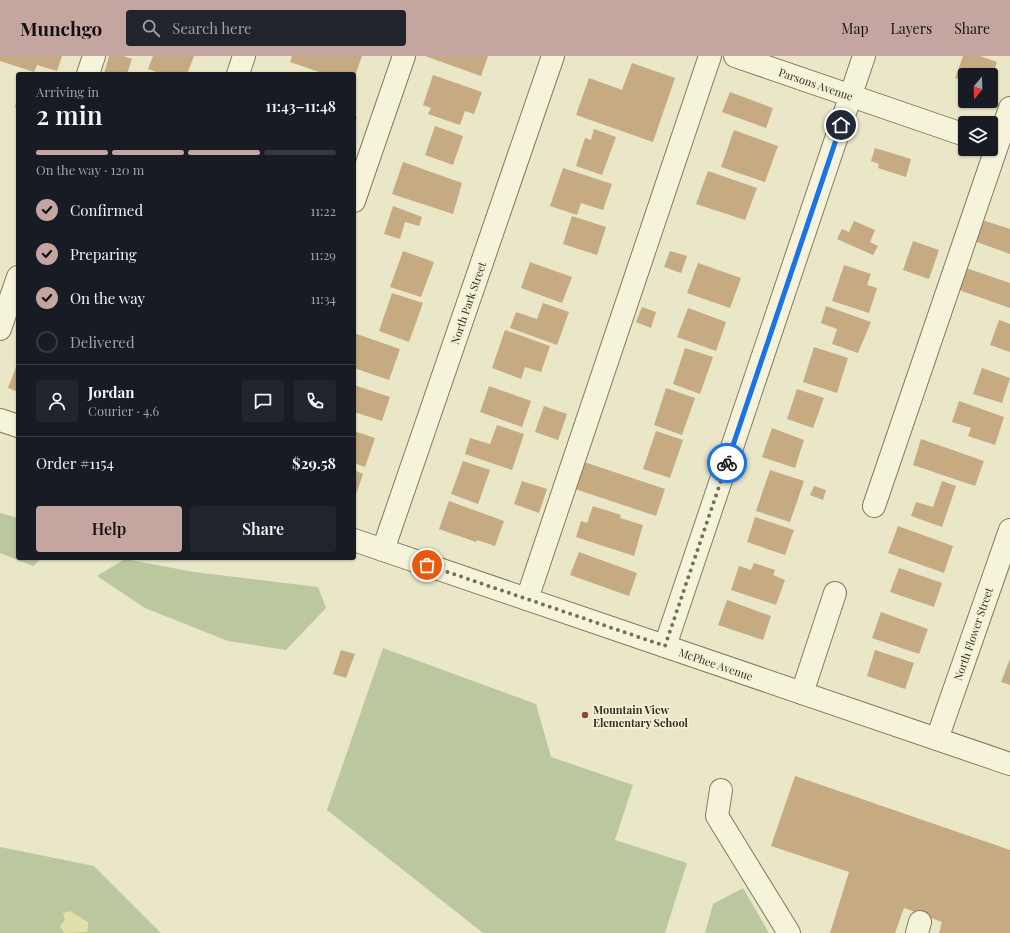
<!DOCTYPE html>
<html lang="en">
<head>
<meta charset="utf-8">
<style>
	body { margin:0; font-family:"Playfair Display",serif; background:#20242c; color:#f1f3f6; height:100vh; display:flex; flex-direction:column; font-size:15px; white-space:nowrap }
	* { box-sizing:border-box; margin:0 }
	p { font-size:13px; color:#9ea1a6 }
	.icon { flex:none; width:22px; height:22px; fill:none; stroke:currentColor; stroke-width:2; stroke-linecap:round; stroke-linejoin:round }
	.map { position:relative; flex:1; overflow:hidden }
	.side { position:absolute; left:16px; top:16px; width:340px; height:488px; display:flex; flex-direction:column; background:#171b24; border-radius:4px; box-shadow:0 1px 3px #0004 }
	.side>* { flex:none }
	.needle { width:26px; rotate:199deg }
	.fabs { position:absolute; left:958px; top:12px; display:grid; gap:8px }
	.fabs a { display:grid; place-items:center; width:40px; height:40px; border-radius:4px; background:#171b24; box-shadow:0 1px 3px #0004; font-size:20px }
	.pin { position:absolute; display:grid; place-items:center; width:34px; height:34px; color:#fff; margin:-17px; border:2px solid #fff; border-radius:50%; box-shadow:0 1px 4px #0007 }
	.courier { position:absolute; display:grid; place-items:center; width:40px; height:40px; margin:-20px; border:3px solid #1a73e8; border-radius:50%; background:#fff; color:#222; box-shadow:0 1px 5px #0007 }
	.head em { font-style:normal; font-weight:600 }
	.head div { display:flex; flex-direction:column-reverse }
	.head { display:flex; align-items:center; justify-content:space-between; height:68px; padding:0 20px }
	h1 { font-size:26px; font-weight:600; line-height:30px }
	.bar { display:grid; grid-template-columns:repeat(4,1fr); gap:6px 4px; align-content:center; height:48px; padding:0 20px }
	.bar i { height:5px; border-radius:3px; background:#363941 }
	.bar .selected { background:#c4a59f }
	.bar p { grid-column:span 4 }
	.line { display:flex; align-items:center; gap:10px; padding:0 20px; border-top:1px solid #363941 }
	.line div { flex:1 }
	.round { display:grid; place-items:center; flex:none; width:42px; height:42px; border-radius:4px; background:#20242c }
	ol { padding:0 20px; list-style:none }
	li { display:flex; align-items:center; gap:12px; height:44px }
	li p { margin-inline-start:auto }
	li .icon { padding:4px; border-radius:50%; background:#c4a59f; color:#111; stroke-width:4 }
	li:last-child { color:#9ea1a6 }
	li i { width:22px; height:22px; border:2px solid #363941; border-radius:50% }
	.cta { display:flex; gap:8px; margin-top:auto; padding:8px 20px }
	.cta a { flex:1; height:46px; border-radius:4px; background:#c4a59f; color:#111; font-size:16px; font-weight:600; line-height:46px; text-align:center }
	.cta a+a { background:#20242c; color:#f1f3f6 }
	header { display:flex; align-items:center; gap:24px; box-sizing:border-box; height:56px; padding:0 20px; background:#c4a59f; color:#111 }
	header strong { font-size:19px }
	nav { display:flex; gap:22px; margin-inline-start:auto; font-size:14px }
	.search { width:280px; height:36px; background:#20242c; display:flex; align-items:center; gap:10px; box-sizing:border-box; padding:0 14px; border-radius:4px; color:#9ea1a6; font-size:15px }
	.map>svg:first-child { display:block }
	.green { fill:#bbc89d }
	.sand { fill:#e3dfa8 }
	.building { fill:#c5aa82 }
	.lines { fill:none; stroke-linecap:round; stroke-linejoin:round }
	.minor-casing { stroke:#857a5f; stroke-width:24 }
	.minor { stroke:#f6f3db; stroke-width:22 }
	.done { stroke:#76705b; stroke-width:4; stroke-dasharray:0 7.2 }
	.route { stroke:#1a73e8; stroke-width:5 }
	.poi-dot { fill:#8e4535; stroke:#f2f0d7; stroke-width:1.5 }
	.labels { text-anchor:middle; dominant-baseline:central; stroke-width:3.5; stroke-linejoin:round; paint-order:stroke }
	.street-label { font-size:11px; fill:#373021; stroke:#f2f0d7 }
	.poi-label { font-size:11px; font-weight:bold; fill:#373021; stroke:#f2f0d7; text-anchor:start }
</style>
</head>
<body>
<header>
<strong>Munchgo</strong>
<div class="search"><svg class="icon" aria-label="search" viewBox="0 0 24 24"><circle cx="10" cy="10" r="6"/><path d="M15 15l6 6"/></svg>Search here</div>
<nav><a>Map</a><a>Layers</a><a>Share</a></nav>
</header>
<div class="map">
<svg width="1010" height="877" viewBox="0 0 1010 877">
	<rect width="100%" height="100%" fill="#eae7c8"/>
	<!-- green -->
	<g class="green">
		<path d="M0 457 18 462V502H42L33 510 0 497Z"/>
		<path d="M125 503 194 516 318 531 326 552 286 594 228 585 145 552 97 520Z"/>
		<path d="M383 592 536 648 551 701 633 729 615 784 687 807 665 877H483L327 754Z"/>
		<path d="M0 791 94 810 161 877H0Z"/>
		<path d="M743 832 769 877H705L713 848Z"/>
	</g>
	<!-- sand -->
	<path class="sand" d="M70 855 88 866V872L87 876 64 877 60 870 65 864 63 857Z"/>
	<!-- building -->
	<g class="building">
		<path d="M0 0H62L57 15 37 9 34 16 0 5Z"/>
		<path d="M109 0H123L132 3 127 18H104Z"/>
		<path d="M153 0H194L187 18H162L148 13Z"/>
		<path d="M292 0H362L354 23V18H325L290 6Z"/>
		<path d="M425 0H488L481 20Z"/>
		<path d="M963 0H980L997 6 991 24V19H965V25L955 22Z"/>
		<path d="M632 7 675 22 653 86 576 59 589 22 622 34Z"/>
		<path d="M433 19 482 36 474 58 465 55 460 69 428 58 431 52 423 49Z"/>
		<path d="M730 36 773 52 766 72 722 56Z"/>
		<path d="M18 42V52L15 51Z"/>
		<path d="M354 60 357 61 354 69Z"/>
		<path d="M435 70 463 80 453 109 425 99Z"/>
		<path d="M594 73 616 81 602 119 576 110 585 82 591 84Z"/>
		<path d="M734 74 778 90 765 126 721 111Z"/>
		<path d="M875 92 911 103 906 121 878 112 879 108 871 105Z"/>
		<path d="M403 106 462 127 453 158 392 138Z"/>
		<path d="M563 112 612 128 603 154 581 147 577 159 550 150Z"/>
		<path d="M708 115 757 132 745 164 696 148Z"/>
		<path d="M393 150 422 161 419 170 405 166 400 183 384 178Z"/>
		<path d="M572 160 606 171 597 199 563 188Z"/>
		<path d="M982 164 1010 173V198L974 185Z"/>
		<path d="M854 165 875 174 870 186 878 190 873 199 837 183 842 173 849 176Z"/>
		<path d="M913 185 939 194 929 223 903 214Z"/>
		<path d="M403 195 434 206 421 241 390 231Z"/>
		<path d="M670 195 687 200 681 217 664 211Z"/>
		<path d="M530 206 572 221 562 247 521 232Z"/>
		<path d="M698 207 741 222 730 252 687 237Z"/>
		<path d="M844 209 871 218 867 229 877 232 869 257 832 245Z"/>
		<path d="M966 212 1010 227V252L959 234Z"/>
		<path d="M392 237 423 247 409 286 379 275Z"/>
		<path d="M543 247 569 256 557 289 510 272 516 256 537 263Z"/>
		<path d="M826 250 871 266 858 297 832 288 837 273 821 267Z"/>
		<path d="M642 251 656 256 651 272 636 266Z"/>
		<path d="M688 252 726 266 716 295 677 281Z"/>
		<path d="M999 264 1010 268V296L990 289Z"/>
		<path d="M505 274 550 290 541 316 525 311 521 323 492 312Z"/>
		<path d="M354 277 400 293 389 324 354 312Z"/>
		<path d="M814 291 848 302 837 337 803 326Z"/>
		<path d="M685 292 713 301 700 338 673 328Z"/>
		<path d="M18 306V336L8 332Z"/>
		<path d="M982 312 1010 322 1002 347 973 338Z"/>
		<path d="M354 329 390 341 382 365 354 356Z"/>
		<path d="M489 330 531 345 522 371 480 356Z"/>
		<path d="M666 332 695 342 682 379 654 369Z"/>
		<path d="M797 333 824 342 813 372 787 363Z"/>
		<path d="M959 345 1004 361 995 389 968 380 971 372 952 366Z"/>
		<path d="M544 350 567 358 558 384 535 376Z"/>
		<path d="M497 369 524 378 512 414 465 398 470 382 490 388Z"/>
		<path d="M772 372 804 384 795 412 762 401Z"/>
		<path d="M354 375 375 382 365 411 354 407Z"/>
		<path d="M656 375 683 384 670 422 643 413Z"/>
		<path d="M921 383 984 405 975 430 913 409Z"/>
		<path d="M463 405 490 414 478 448 451 438Z"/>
		<path d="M584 406 665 433 656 460 575 433Z"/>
		<path d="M354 414 363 418 354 444Z"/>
		<path d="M770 414 804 425 790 466 756 455Z"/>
		<path d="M522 425 547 433 539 457 514 448Z"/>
		<path d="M942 425 956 430 942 471 911 460 916 446 933 451Z"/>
		<path d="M814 430 826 434 823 444 810 439Z"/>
		<path d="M449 445 504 465 495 490 477 484 476 486 439 473Z"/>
		<path d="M593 450 621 459 620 462 643 469 634 500 576 481 581 465 587 467Z"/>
		<path d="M755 461 794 474 785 499 747 486Z"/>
		<path d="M898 470 953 490 944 517 888 497Z"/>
		<path d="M579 496 637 517 629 540 570 519Z"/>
		<path d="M754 507 775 514 773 519 785 524 776 549 731 534 739 510 751 514Z"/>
		<path d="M899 512 942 527 934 551 890 536Z"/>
		<path d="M727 544 771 560 763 584 718 569Z"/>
		<path d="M881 556 928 573 919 598 872 582Z"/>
		<path d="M341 594 355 598 346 622 333 618Z"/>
		<path d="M875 594 914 607 905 633 867 620Z"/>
		<path d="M1010 603V629L1001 626Z"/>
		<path d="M795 720 1010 794V877H939L942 866 904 852 895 877H830L849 816 771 790Z"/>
	</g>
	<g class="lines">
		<defs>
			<g id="minor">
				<path d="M735 0 965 79"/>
				<path d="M88 18 94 0"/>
				<path d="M238 18 244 0"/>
				<path d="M354 145 404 0"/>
				<path d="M0 273 18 221"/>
				<path d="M0 364 18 370"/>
				<path d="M874 450 1010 52"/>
				<path d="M354 484 1010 708"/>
				<path d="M383 494 553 0"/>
				<path d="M527 543 710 0"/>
				<path d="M665 590 864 0"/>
				<path d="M802 637 835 537"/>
				<path d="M937 683 1010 474"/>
				<path d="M721 734 717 760 789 877"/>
				<path d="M917 877 920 866"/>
			</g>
		</defs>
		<!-- minor casing -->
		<use href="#minor" class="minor-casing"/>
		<!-- minor -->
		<use href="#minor" class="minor"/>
	</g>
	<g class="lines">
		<!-- done -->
		<path class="done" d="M427 509 665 590 727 407"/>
		<!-- route -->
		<path class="route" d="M727 407 841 69"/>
	</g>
	<!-- markers -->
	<circle class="poi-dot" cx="585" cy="659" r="4"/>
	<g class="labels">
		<!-- street labels -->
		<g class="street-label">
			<text transform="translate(816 28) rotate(19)">Parsons Avenue</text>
			<text transform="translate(468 247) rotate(-71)">North Park Street</text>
			<text transform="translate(973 578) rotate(-71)">North Flower Street</text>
			<text transform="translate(716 608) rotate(19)">McPhee Avenue</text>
		</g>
		<!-- poi labels -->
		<g class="poi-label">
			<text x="593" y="653">Mountain View<tspan x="593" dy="13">Elementary School</tspan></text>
		</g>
	</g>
</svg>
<div class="fabs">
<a><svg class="needle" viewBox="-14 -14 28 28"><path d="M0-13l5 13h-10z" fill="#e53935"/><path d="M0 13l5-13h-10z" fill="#9ea1a6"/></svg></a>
<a><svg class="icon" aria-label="layers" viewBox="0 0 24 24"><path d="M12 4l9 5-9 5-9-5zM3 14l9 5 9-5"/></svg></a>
</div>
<div class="pin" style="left:427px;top:509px;background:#ea580c"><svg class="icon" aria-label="bag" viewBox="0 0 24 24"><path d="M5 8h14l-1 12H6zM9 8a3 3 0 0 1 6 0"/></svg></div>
<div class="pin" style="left:841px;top:69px;background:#1f2937"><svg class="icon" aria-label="home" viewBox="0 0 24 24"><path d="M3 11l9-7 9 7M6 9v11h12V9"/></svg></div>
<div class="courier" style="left:727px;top:407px"><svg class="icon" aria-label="bike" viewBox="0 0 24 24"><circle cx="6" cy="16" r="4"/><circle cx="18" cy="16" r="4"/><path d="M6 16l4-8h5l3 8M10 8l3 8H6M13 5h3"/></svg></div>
<section class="side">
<div class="head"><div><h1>2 min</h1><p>Arriving in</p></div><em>11:43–11:48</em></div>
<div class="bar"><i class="selected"></i><i class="selected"></i><i class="selected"></i><i></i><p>On the way · 120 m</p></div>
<ol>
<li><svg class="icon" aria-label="check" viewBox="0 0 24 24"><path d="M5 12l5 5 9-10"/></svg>Confirmed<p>11:22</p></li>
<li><svg class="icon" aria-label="check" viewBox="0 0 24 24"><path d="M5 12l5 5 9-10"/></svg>Preparing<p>11:29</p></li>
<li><svg class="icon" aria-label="check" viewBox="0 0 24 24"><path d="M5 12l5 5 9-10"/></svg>On the way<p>11:34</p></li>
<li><i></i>Delivered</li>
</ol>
<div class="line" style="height:72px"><a class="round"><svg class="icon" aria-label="person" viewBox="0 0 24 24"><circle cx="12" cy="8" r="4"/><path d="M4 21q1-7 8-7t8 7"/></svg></a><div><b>Jordan</b><p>Courier · 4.6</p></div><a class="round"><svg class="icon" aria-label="chat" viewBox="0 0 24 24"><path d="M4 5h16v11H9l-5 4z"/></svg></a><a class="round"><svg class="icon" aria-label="phone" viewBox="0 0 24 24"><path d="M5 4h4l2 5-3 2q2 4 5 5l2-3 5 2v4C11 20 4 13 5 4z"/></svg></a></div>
<div class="line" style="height:52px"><div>Order #1154</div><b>$29.58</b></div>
<div class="cta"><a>Help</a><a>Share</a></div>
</section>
</div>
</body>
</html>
